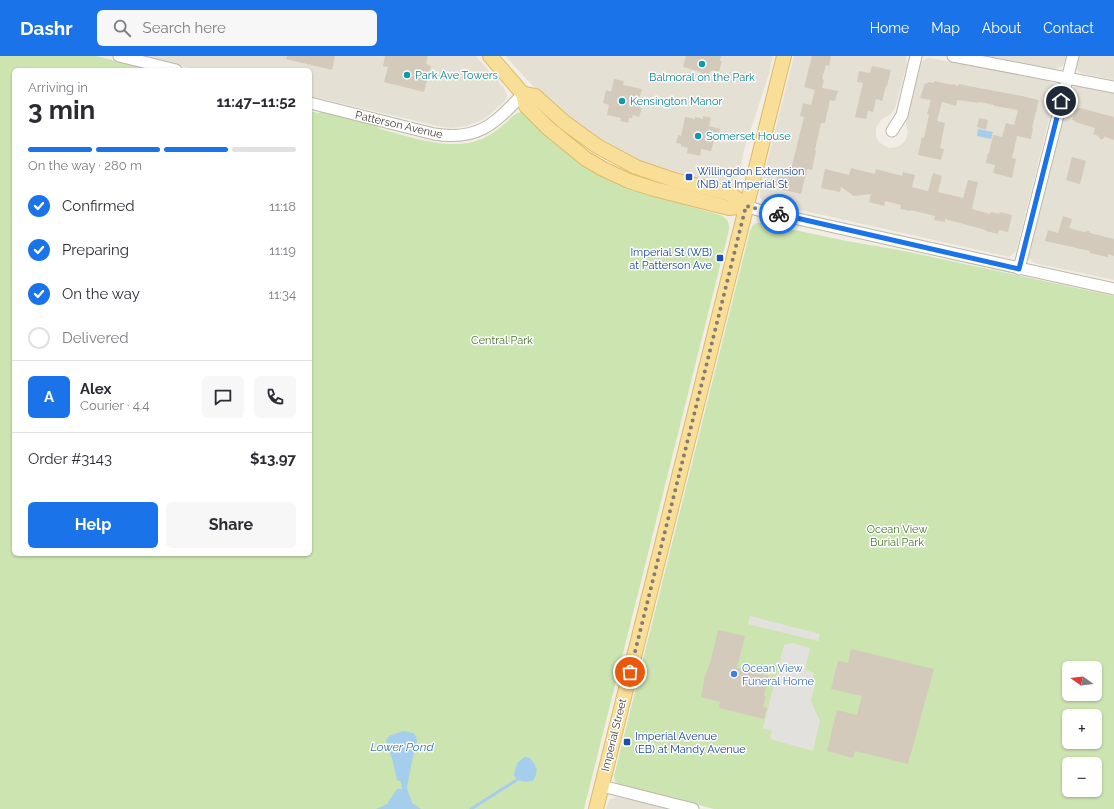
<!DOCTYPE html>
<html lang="en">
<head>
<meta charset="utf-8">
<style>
	body { margin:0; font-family:Raleway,sans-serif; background:#f7f7f7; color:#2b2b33; height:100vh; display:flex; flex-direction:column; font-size:15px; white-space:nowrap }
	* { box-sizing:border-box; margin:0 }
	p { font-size:13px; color:#7c7c81 }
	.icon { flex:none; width:22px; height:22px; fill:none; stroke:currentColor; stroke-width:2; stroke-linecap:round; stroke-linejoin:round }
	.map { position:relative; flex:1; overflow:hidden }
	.side { position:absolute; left:12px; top:12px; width:300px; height:488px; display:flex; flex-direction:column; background:#fff; border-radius:6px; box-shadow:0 1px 3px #0004 }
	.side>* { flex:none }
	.needle { width:26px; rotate:284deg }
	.tools { position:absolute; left:1062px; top:605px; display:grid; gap:8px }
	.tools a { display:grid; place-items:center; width:40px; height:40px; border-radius:6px; background:#fff; box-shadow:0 1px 3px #0004; font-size:20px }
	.pin { position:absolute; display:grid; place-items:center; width:34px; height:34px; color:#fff; margin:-17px; border:2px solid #fff; border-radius:50%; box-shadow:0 1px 4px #0007 }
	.courier { position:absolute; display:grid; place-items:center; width:40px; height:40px; margin:-20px; border:3px solid #1a73e8; border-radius:50%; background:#fff; color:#222; box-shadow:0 1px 5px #0007 }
	.overview em { font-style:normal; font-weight:700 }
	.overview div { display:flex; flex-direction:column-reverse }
	.overview { display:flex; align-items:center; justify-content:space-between; height:68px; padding:0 16px }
	h1 { font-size:26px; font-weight:700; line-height:30px }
	.bar { display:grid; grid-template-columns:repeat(4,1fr); gap:6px 4px; align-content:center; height:48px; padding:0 16px }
	.bar i { height:5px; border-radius:3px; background:#e1e1e2 }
	.bar .on { background:#1a73e8 }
	.bar p { grid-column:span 4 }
	.line { display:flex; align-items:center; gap:10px; padding:0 16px; border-top:1px solid #e1e1e2 }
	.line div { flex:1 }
	.round { display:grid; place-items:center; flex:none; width:42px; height:42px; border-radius:6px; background:#f7f7f7 }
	ol { padding:0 16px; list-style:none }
	li { display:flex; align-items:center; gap:12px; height:44px }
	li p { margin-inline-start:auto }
	li .icon { padding:4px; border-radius:50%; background:#1a73e8; color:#fff; stroke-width:4 }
	li:last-child { color:#7c7c81 }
	li i { width:22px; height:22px; border:2px solid #e1e1e2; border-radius:50% }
	.action { display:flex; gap:8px; margin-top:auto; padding:8px 16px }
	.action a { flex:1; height:46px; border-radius:6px; background:#1a73e8; color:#fff; font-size:16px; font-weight:700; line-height:46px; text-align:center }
	.action a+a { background:#f7f7f7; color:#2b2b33 }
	header { display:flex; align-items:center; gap:24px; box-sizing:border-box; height:56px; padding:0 20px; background:#1a73e8; color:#fff }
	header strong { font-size:19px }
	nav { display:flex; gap:22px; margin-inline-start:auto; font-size:14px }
	.search { width:280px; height:36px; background:#f7f7f7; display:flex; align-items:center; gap:10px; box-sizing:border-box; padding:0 14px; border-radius:6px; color:#7c7c81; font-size:15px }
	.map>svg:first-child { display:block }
	.residential { fill:#e5e0d4 }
	.green { fill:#cce4b0; fill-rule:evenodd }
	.parking { fill:#e3e1dd }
	.water { fill:#a4ceec }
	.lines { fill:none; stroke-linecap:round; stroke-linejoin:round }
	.stream { stroke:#a4ceec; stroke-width:3 }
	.building { fill:#d3cabc }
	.minor-casing { stroke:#bdb6a9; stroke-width:13 }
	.major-casing { stroke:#ddbb68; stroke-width:16 }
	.minor { stroke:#fff; stroke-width:11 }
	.major { stroke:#f9de98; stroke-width:14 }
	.done { stroke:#817c73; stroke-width:4; stroke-dasharray:0 7.2 }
	.route { stroke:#1a73e8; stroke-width:5 }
	.culture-dot { fill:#0f9aa8; stroke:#fff; stroke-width:1.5 }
	.transit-dot { fill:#1a4fb4; stroke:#fff; stroke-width:1.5 }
	.shop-dot { fill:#3f7fe0; stroke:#fff; stroke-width:1.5 }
	.labels { text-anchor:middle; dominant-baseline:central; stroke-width:3; stroke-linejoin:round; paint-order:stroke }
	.culture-label { font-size:11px; fill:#0d838f; stroke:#fff; text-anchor:start }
	.street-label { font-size:11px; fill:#443e35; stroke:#fff }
	.transit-label { font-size:11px; fill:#164399; stroke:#fff; text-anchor:start }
	.park-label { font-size:11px; fill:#46722c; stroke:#fff }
	.shop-label { font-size:11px; fill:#366cbe; stroke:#fff; text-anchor:start }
	.water-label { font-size:12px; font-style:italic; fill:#3577aa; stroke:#fff }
</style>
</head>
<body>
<header>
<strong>Dashr</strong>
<div class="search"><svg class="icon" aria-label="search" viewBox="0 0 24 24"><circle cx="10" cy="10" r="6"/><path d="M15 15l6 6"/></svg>Search here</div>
<nav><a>Home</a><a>Map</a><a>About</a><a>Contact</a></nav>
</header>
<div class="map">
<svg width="1114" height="753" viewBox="0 0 1114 753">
	<rect width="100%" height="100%" fill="#f2eee6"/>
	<!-- residential -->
	<g class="residential">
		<path d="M143 0H476L504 32 507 39 506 43 504 46 488 60 482 64 466 70 451 72 438 70 310 40V14H197Z"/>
		<path d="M505 0H773L769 18 745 91 737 125 735 129 729 132 693 124 636 105 599 85 552 49 533 30Z"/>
		<path d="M794 0H906L907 8 895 52 891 58 881 64 876 72V80L877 83 880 87 889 92 897 91 902 88 905 85 907 80 908 76 906 67 907 62 920 9 921 6 925 3 930 2 1049 25 1054 28 1055 30 1056 36 1016 195 1013 198 1009 201 1005 200 765 146 763 145 760 141 759 139Z"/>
		<path d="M986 0H1067L1063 9 1059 12 1053 13Z"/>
		<path d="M1076 0H1114V24L1084 18 1079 16 1075 11Z"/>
		<path d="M1078 30 1114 37V224L1034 207 1030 203 1028 200 1068 38 1072 32Z"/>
		<path d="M616 741 635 744 669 753H606L609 744Z"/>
	</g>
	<!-- green -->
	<g class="green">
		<path d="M0 0H96L152 14H14V498H310V55L318 57 324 55 376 69 380 73C412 81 449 96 482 83 491 79 500 72 507 66 510 63 513 59 516 58 519 56 522 56 525 57 552 85 581 111 617 128 631 134 646 138 661 142 681 148 701 153 720 159 727 162 730 166 729 174L584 753H0Z"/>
		<path d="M756 167H761L847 185 904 195 1114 240V753H714L619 728 615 725 614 720 750 175 753 169ZM1069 612H1095V638H1069ZM1069 660H1095V686H1069ZM1069 708H1095V734H1069Z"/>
	</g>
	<!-- parking -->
	<g class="parking">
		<path d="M750 560 820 578 818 585 748 568Z"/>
		<path d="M792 587 810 592 805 614 814 617 812 624 816 625 811 645 820 665 813 695 770 683 772 675 763 672 784 589Z"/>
	</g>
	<!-- water -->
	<g class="water">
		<path d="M978 73 993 76 991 83 977 80Z"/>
		<path d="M403 675 413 677 416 680 417 687 412 705 407 732 412 747 421 753H376L387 748 397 733H402L401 726 397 724 392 702 387 690 386 684 389 680Z"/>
		<path d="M525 701 530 702C537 711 539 714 533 725 526 726 519 726 514 720 515 711 517 705 525 701Z"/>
	</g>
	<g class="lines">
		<!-- stream -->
		<path class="stream" d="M471 753 520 722"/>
	</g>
	<!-- building -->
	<g class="building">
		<path d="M287 0H335L332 14 286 3Z"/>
		<path d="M385 0H428L426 8 431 10 424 36 384 26 388 11 383 10Z"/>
		<path d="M686 0H721L720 5H722L719 16 712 14V15H710L709 20 700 18 701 16 683 11Z"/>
		<path d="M812 0H831L829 10 826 9 822 23 824 24 822 32 838 35 835 45 830 44 825 67H821L815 94 816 95 812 114 807 113 801 138 775 132 779 114 790 117 804 61 800 60 803 47 811 49 815 34 804 31Z"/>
		<path d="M872 10 891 14 887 30H886L882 45 876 43 873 56 868 55 866 63 855 61 863 27 857 26 859 15 870 17Z"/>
		<path d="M614 23 624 25 623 29 642 33 639 43 642 44 640 52H642L639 61 633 59 632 62H629L628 67 620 65 621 62 607 59 609 49 603 47 606 34 611 36Z"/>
		<path d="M934 25 953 29V28L958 30 959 28 973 31 1022 40 1039 44 1032 72H1033L1031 83 1017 80 1012 102 1016 103 1012 122 993 117 995 109 986 107 988 97H989L993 79 1002 81 1006 67 1014 69 1018 54 994 50V49L979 46 978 47 957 44 956 50 942 46 937 65 945 67 940 92 944 93 941 104 918 99 922 81 924 82 929 59 927 58 931 44 920 42 925 27 927 28 928 26 934 27Z"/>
		<path d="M1076 51 1114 61V84L1105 81 1101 84 1098 80 1093 78 1095 72 1075 66V65L1072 64Z"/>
		<path d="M703 60 711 62 709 70 720 73 718 82H715L711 95 701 93 700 100 687 97 688 92 681 90V88L676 87 678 79 681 80 685 61 695 63V61L703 63Z"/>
		<path d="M979 62 988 64 986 74 977 71Z"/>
		<path d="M1072 101 1086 105 1080 128 1066 124Z"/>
		<path d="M851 112 875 118 876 113 902 120 903 116 915 119 912 131 928 135 933 117 942 120 938 136 963 142 968 124 978 126 972 153 990 158 991 156 999 158 1000 156 1012 159 1008 176 999 174 998 178 986 175V174L945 163V166L934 164 935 160 911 154V155L900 153 901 149 885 145 884 150 869 146 871 138 854 140 841 131 840 136 821 132 825 113 849 119Z"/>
		<path d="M1063 160 1072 163 1069 172 1084 176 1089 175 1090 177 1114 183V200L1108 198V201L1090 197V195L1045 185 1048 174 1058 177Z"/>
		<path d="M718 574 745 580 737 612 769 620 764 639 766 640 763 651 767 652 764 663 719 652 720 646 701 641 704 625V623L710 607Z"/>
		<path d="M851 593 934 613 908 708 855 695 853 702 827 695 837 654 857 659 862 640 831 633 838 605 848 607Z"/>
	</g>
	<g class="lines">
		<defs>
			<g id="minor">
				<path d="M119 0 176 14"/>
				<path d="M953 0 1114 31"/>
				<path d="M310 47 434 78C479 85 494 68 523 38"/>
				<path d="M892 75 902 59 916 0"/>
				<path d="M746 150 758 154 825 169 1114 233"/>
				<path d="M1019 213 1073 0"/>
				<path d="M602 730 693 753"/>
			</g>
			<g id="major">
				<path d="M490 0 523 38 526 50 548 72 586 103 603 113 629 125 654 133 729 152 746 150"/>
				<path d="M523 38 535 40 564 66 579 77 597 90 636 111 674 124 731 138 746 150"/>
				<path d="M596 753 784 0"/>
			</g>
		</defs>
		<!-- minor casing -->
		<use href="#minor" class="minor-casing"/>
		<!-- major casing -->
		<use href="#major" class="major-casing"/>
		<!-- minor -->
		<use href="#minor" class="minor"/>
		<!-- major -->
		<use href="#major" class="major"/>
	</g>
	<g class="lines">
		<!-- done -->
		<path class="done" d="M630 616 746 150 779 158"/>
		<!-- route -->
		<path class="route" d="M779 158 1019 213 1061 45"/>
	</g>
	<!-- markers -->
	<g class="culture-dot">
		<circle cx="702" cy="8" r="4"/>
		<circle cx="407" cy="19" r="4"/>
		<circle cx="622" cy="45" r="4"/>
		<circle cx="698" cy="80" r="4"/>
	</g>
	<g class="transit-dot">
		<rect x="685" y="117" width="8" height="8" rx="2"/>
		<rect x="716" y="198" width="8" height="8" rx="2"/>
		<rect x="623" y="682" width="8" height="8" rx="2"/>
	</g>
	<circle class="shop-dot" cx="734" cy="618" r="4"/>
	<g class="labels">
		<!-- culture labels -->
		<g class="culture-label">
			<text x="415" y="19">Park Ave Towers</text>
			<text x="702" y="21" text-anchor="middle">Balmoral on the Park</text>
			<text x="630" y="45">Kensington Manor</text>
			<text x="706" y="80">Somerset House</text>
		</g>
		<!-- street labels -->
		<g class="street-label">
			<text transform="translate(399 69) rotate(13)">Patterson Avenue</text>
			<text transform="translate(614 679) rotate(-76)">Imperial Street</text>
		</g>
		<!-- transit labels -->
		<g class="transit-label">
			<text x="697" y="115">Willingdon Extension<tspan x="697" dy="13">(NB) at Imperial St</tspan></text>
			<text x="712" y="196" text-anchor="end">Imperial St (WB)<tspan x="712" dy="13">at Patterson Ave</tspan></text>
			<text x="635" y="680">Imperial Avenue<tspan x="635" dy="13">(EB) at Mandy Avenue</tspan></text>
		</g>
		<!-- park labels -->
		<g class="park-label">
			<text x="502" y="284">Central Park</text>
			<text x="897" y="473">Ocean View<tspan x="897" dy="13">Burial Park</tspan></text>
		</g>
		<!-- shop labels -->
		<g class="shop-label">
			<text x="742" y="612">Ocean View<tspan x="742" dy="13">Funeral Home</tspan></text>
		</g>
		<!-- water labels -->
		<g class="water-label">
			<text x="402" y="691">Lower Pond</text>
		</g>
	</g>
</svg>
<div class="tools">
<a><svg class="needle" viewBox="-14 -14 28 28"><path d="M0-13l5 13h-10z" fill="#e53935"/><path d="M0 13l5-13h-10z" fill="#7c7c81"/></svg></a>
<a>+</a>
<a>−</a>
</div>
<div class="pin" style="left:630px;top:616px;background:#ea580c"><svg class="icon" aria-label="bag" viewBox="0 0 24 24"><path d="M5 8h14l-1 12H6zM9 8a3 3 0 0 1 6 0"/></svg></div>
<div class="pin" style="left:1061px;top:45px;background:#1f2937"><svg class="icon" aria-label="home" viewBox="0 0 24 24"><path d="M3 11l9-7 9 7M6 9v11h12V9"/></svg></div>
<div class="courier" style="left:779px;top:158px"><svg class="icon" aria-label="bike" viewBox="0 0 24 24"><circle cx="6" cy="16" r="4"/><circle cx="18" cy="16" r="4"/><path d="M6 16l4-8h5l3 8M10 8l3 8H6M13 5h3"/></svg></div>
<section class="side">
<div class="overview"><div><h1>3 min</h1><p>Arriving in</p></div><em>11:47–11:52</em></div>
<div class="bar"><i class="on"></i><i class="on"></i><i class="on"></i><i></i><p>On the way · 280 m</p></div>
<ol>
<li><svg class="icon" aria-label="check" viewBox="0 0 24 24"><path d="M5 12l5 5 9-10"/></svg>Confirmed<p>11:18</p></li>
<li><svg class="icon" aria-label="check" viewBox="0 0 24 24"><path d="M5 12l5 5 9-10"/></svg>Preparing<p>11:19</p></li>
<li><svg class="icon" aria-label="check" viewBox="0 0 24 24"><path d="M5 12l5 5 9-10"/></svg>On the way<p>11:34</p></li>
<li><i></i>Delivered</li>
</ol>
<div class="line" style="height:72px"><b class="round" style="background:#1a73e8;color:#fff">A</b><div><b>Alex</b><p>Courier · 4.4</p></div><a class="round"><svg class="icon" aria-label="chat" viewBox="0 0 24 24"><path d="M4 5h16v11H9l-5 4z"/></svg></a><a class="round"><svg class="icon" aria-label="phone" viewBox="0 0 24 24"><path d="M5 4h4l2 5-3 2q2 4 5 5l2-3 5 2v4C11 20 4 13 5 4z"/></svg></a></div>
<div class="line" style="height:52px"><div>Order #3143</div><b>$13.97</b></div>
<div class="action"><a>Help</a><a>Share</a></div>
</section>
</div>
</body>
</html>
